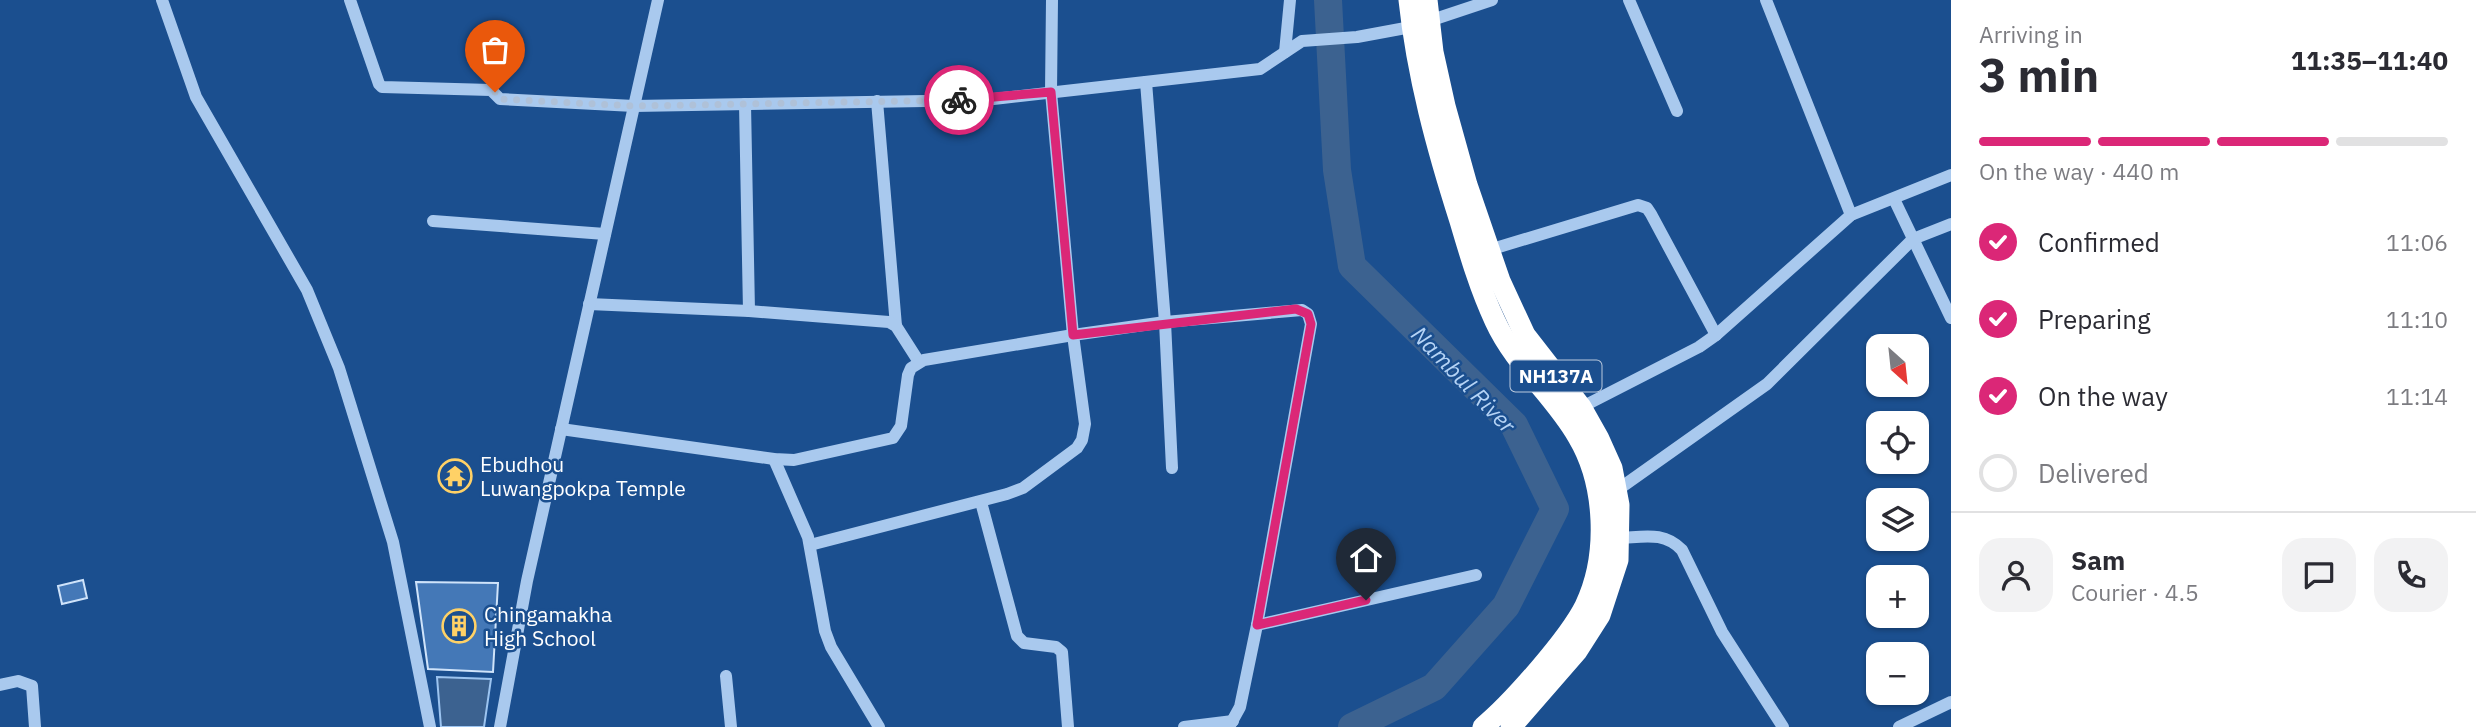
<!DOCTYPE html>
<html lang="en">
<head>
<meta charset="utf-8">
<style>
	body { margin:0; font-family:"IBM Plex Sans",sans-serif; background:#f2f2f3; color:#2b2b33; height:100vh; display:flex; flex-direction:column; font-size:26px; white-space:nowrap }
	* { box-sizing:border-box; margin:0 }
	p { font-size:23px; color:#7c7c81 }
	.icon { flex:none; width:38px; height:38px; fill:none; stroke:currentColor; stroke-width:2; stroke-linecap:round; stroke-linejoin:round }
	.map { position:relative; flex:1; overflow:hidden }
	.sheet { display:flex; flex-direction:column; background:#fff; width:525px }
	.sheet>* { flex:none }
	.needle { width:46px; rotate:153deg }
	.tools { position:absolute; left:1866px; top:334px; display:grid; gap:14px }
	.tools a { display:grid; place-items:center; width:63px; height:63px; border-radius:14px; background:#fff; box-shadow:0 2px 5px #0004; font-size:35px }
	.pin { position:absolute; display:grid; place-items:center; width:60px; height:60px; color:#fff; margin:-72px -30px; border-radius:50% 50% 50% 0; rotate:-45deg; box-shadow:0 0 7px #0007 }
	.pin .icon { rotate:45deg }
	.courier { position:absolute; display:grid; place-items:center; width:70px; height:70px; margin:-35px; border:5px solid #db2777; border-radius:50%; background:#fff; color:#222; box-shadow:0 2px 9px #0007 }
	.head em { font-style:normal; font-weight:800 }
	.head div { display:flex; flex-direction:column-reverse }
	.head { display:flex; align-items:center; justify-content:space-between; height:119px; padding:0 28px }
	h1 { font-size:46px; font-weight:800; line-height:52px }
	.bar { display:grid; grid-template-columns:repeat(4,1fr); gap:10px 7px; align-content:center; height:84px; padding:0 28px }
	.bar i { height:9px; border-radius:5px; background:#e1e1e2 }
	.bar .current { background:#db2777 }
	.bar p { grid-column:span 4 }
	.line { display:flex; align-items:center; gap:18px; padding:0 28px; border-top:2px solid #e1e1e2 }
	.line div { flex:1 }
	.round { display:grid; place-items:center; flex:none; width:74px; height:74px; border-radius:21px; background:#f2f2f3 }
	ol { padding:0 28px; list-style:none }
	li { display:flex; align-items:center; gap:21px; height:77px }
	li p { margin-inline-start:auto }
	li .icon { padding:7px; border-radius:50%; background:#db2777; color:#fff; stroke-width:4 }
	li:last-child { color:#7c7c81 }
	li i { width:38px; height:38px; border:4px solid #e1e1e2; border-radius:50% }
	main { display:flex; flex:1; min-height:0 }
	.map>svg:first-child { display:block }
	.water { fill:#3c6290; stroke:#9cc4f0; stroke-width:2 }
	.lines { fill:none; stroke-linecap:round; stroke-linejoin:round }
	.river { stroke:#3c6290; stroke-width:28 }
	.building { fill:#4478b7; stroke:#cfe3fa; stroke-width:2 }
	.minor { stroke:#a9c9ee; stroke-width:12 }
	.highway { stroke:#fff; stroke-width:21 }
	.done { stroke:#afc1d8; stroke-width:7; stroke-dasharray:0 12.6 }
	.route { stroke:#db2777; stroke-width:9 }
	.labels { text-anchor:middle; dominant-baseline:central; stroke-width:5; stroke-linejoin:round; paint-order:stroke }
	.shield { fill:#1b4f8f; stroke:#bbcadd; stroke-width:2 }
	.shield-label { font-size:19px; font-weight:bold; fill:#fff }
	.poi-label { font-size:21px; fill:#fff; stroke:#1b4f8f; text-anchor:start }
	.water-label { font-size:23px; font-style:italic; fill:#b5d3f5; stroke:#1b4f8f }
</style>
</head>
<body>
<main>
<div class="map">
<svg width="1951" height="727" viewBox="0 0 1951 727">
	<rect width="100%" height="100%" fill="#1b4f8f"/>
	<!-- water -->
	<path class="water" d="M437 677 491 679 484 727H441Z"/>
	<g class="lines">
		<!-- river -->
		<path class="river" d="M1328 0 1337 170 1352 266 1514 425 1555 509 1506 606 1434 687 1352 727"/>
	</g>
	<!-- building -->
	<g class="building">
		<path d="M83 580 87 598 62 604 58 586Z"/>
		<path d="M416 582 498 583 493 672 428 669Z"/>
	</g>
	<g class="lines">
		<!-- minor -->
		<g class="minor">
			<path d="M162 0 196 97 307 290 339 368 393 542 430 727"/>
			<path d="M350 0 379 84 382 87 491 90 500 99 634 106 985 100 1260 69 1302 41 1357 37 1411 27 1492 0"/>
			<path d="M1629 0 1677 111"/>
			<path d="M1766 0 1851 215"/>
			<path d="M1285 52 1290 0"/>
			<path d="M1146 82 1165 322 1172 468"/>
			<path d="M877 101 896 326"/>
			<path d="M745 104 749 311"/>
			<path d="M1894 199 1951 318"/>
			<path d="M433 221 605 234"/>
			<path d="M1489 250 1638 205 1647 208 1651 214 1716 335"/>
			<path d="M589 304 749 311 889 322 896 326 919 362"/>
			<path d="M1578 409 1699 347 1716 335 1851 215 1951 175"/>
			<path d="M561 429 774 459 794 460 893 438 901 426 908 375 911 368 924 360 1073 335 1165 322 1302 310 1308 314 1311 324 1257 625 1240 707 1229 727"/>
			<path d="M774 459 808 537 825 631 831 647 879 727"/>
			<path d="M1616 491 1767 384 1913 239 1951 224"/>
			<path d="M981 502 1017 636 1024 643 1056 647 1062 652 1068 727"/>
			<path d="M1619 538C1644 537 1664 531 1682 550L1722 632 1783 727"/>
			<path d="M810 545 1007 494 1023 488 1077 448 1082 440 1085 424 1073 335 1051 92 1052 0"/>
			<path d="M1257 625 1476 575"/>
			<path d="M726 676 731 727"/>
			<path d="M0 685 18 681 32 686 35 727"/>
			<path d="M500 727 527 581 658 0"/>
			<path d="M1184 727 1233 721"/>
			<path d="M1899 727 1951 702"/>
		</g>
		<!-- highway -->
		<g class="highway">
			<path d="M1409 0C1417 76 1437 149 1460 221 1470 255 1480 289 1495 321 1515 365 1554 395 1578 437 1606 484 1609 556 1585 606 1569 638 1512 703 1483 727"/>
			<path d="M1427 0 1433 52 1445 106 1467 185 1500 281 1525 335 1581 407 1599 439 1612 468 1619 505 1618 560 1600 615 1577 651 1511 727"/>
		</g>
	</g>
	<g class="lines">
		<!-- done -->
		<path class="done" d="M495 92 500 99 634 106 959 100"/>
		<!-- route -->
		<path class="route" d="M959 100 1051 92 1073 335 1296 309 1308 314 1311 324 1257 625 1366 600"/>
	</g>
	<!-- icons -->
	<defs>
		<symbol id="temple-ring" viewBox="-11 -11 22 22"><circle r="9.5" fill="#1b4f8f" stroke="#ffd166" stroke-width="1.5"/><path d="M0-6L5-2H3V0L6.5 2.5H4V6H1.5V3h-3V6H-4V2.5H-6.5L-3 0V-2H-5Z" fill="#ffd166"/></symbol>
		<symbol id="building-ring" viewBox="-11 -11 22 22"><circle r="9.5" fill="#1b4f8f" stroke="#ffd166" stroke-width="1.5"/><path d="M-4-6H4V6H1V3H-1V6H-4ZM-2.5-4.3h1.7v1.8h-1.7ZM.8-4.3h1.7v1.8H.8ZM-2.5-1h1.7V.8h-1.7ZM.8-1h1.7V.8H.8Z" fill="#ffd166"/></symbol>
	</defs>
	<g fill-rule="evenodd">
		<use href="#temple-ring" x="436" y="457" width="38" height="38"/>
		<use href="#building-ring" x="440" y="607" width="38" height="38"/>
	</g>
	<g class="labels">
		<!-- shield labels -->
		<rect class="shield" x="1510.5" y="360.5" width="91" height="31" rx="5"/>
		<g class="shield-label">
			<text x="1556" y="376">NH137A</text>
		</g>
		<!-- poi labels -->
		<g class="poi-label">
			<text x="480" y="464">Ebudhou<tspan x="480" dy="24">Luwangpokpa Temple</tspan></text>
			<text x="484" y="614">Chingamakha<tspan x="484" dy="24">High School</tspan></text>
		</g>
		<!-- water labels -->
		<g class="water-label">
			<text transform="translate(1464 379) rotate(46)">Nambul River</text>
		</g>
	</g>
</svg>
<div class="tools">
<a><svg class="needle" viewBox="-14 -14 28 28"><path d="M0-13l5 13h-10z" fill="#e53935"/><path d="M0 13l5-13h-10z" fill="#7c7c81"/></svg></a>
<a><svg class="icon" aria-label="locate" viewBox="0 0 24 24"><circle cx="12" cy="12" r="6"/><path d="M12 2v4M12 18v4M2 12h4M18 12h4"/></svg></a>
<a><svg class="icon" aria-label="layers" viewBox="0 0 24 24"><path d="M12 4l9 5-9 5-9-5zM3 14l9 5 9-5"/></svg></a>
<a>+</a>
<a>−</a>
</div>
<div class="pin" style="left:495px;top:92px;background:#ea580c"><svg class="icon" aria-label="bag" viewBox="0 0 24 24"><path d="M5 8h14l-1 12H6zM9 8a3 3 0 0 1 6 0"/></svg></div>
<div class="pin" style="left:1366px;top:600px;background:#1f2937"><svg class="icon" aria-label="home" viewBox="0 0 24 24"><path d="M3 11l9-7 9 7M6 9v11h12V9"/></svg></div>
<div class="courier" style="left:959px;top:100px"><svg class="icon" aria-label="bike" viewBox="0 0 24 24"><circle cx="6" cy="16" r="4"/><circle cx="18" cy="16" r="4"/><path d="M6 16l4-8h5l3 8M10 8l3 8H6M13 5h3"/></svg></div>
</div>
<section class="sheet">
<div class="head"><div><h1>3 min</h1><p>Arriving in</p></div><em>11:35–11:40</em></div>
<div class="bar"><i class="current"></i><i class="current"></i><i class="current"></i><i></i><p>On the way · 440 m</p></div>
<ol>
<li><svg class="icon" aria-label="check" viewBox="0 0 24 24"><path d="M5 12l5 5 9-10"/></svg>Confirmed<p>11:06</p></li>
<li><svg class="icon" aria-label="check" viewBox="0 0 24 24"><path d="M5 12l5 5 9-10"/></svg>Preparing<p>11:10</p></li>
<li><svg class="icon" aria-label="check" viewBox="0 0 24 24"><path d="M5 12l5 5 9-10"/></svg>On the way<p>11:14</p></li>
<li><i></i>Delivered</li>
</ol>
<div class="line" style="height:126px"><a class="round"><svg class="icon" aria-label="person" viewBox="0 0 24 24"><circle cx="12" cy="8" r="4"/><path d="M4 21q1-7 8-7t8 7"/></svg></a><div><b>Sam</b><p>Courier · 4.5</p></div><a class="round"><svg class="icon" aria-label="chat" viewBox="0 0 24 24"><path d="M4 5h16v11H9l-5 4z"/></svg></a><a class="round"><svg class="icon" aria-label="phone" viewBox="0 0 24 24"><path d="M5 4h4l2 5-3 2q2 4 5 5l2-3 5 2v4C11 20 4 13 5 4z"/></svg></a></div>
</section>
</main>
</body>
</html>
